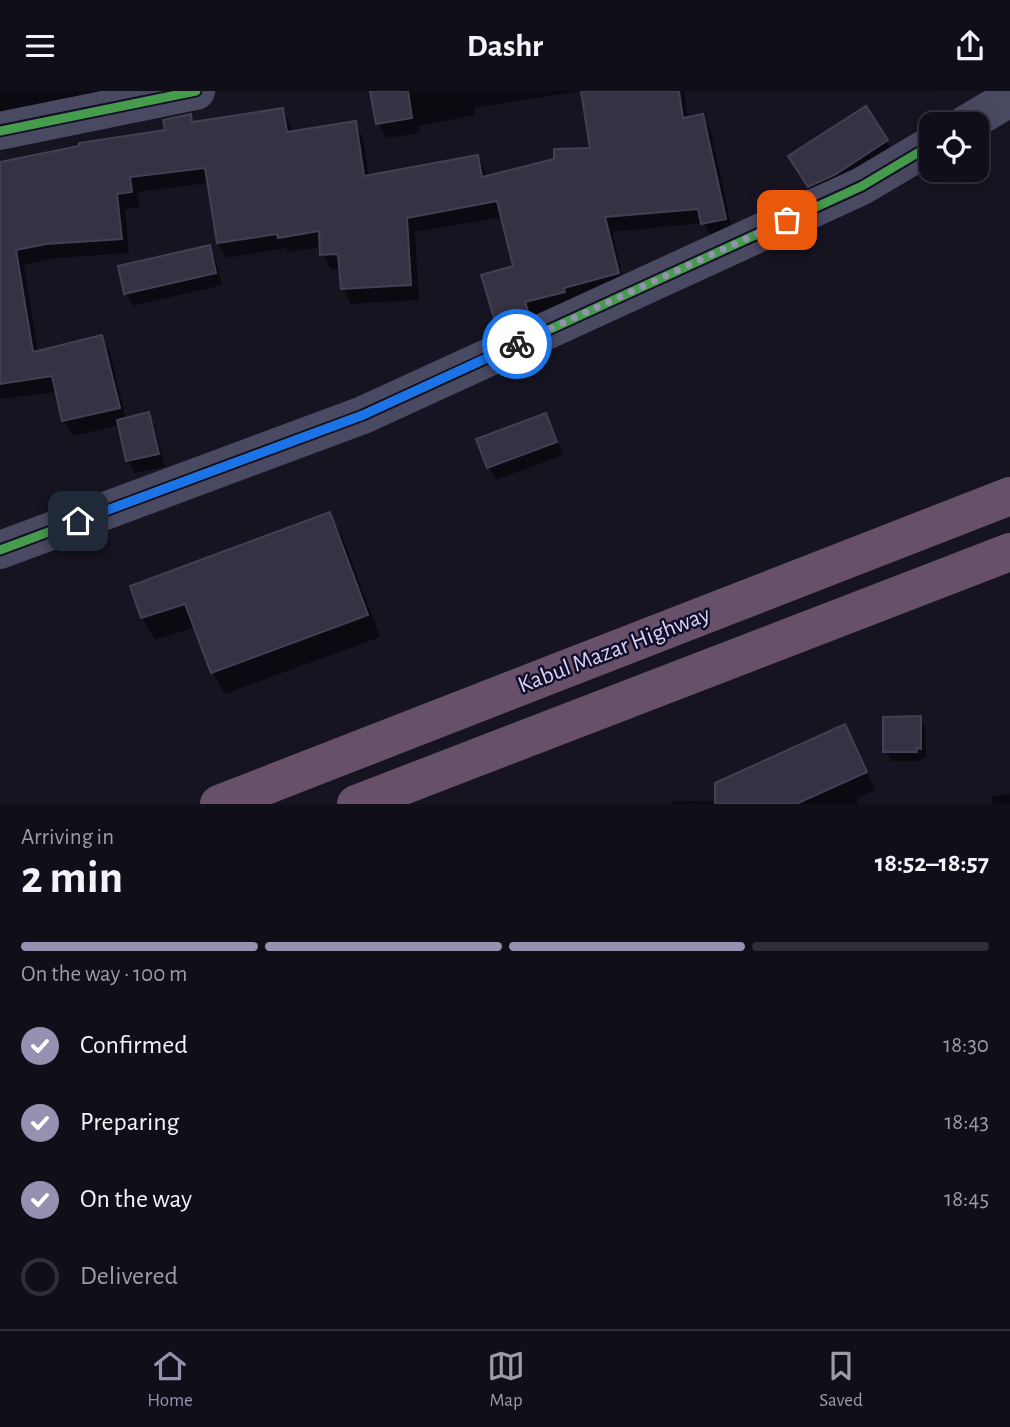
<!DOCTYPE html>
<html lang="en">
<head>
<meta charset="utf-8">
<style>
	body { margin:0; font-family:"Alegreya Sans",sans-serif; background:#1e1d26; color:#f1f3f6; height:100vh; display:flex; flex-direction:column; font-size:26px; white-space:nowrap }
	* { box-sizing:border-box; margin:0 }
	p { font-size:23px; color:#9c9ca2 }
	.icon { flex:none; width:38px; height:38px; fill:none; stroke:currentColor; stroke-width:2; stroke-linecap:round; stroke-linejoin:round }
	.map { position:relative; height:713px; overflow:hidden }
	.side { display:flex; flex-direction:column; background:#100f19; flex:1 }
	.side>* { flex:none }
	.controls { position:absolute; left:919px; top:21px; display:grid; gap:14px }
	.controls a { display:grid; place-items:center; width:70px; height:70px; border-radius:14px; background:#100f19; box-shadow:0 7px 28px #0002,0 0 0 2px #302f38; font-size:35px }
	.pin { position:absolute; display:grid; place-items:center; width:60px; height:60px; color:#fff; margin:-30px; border-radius:14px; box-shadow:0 4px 10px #0006 }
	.courier { position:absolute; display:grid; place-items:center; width:70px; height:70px; margin:-35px; border:5px solid #1a73e8; border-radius:50%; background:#fff; color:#222; box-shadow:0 2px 9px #0007 }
	.summary em { font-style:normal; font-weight:700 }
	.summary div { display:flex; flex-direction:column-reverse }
	.summary { display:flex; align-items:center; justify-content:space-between; height:119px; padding:0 21px }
	h1 { font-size:46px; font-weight:700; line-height:52px }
	.bar { display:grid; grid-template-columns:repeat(4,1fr); gap:10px 7px; align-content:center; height:84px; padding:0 21px }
	.bar i { height:9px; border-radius:5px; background:#302f38 }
	.bar .selected { background:#9591b1 }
	.bar p { grid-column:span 4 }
	ol { padding:0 21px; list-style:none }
	li { display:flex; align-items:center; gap:21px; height:77px }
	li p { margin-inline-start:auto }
	li .icon { padding:7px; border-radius:50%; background:#9591b1; color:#fff; stroke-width:4 }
	li:last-child { color:#9c9ca2 }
	li i { width:38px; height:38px; border:4px solid #302f38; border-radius:50% }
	header { display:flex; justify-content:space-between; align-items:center; height:91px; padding:0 21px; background:#100f19; font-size:32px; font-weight:700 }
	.dock { display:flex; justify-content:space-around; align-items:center; height:98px; border-top:2px solid #302f38; background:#100f19; font-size:19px; color:#9c9ca2 }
	.dock a { display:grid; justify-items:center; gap:4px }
	.dock .selected { color:#9591b1 }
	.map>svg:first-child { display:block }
	.shadow { fill:#0007 }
	.building { fill:#343243; stroke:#433f54; stroke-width:2 }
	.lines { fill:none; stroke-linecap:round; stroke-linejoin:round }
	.minor { stroke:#4a4962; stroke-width:38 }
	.highway { stroke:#67516a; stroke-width:38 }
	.cycleway-casing { stroke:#130f26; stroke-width:13 }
	.cycleway { stroke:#469c4c; stroke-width:9 }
	.done { stroke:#9591b1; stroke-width:7; stroke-dasharray:0 12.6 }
	.route { stroke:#1a73e8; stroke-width:9 }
	.labels { text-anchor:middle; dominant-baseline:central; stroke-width:5; stroke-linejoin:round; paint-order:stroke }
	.street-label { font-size:24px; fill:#d9d4ff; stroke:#130f26 }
</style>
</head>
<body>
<header><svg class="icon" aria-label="menu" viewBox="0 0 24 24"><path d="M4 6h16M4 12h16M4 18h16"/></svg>Dashr<svg class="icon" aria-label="share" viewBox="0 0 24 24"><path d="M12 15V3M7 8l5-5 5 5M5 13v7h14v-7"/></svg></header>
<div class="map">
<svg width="1010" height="713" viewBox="0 0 1010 713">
	<rect width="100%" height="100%" fill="#161421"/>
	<!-- shadow -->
	<g class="shadow">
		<path d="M0 0H119L0 27Z"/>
		<path d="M372 0H580L474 17 475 24 419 35 420 42 387 47 378 32Z"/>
		<path d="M583 0H684L688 28 702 25 711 40 733 143 712 147 703 132 612 141 626 198 505 244 497 229 515 176 502 126 415 141 419 209 351 213 343 198 341 178H331L322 163 321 156 288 161 286 157 227 167 218 152 209 92 137 101 140 116 125 118 129 162 56 167 24 174 38 261 101 246 110 261 126 328 148 323 155 336 165 376 135 382 128 370 119 334 73 345 64 330 57 301 0 308V72L167 41 190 25 194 32 283 19 291 34 292 42 355 32 363 47 369 85 477 66 486 81 487 87 592 58Z"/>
		<path d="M886 50 894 63 816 108 797 78Z"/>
		<path d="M209 156 216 169 222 194 133 215 126 202Z"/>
		<path d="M546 324 553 337 563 364 496 389 489 376Z"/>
		<path d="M329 423 342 445 380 546 225 603 212 581 195 536 155 549 142 527Z"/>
		<path d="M920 627 925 637 926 667H921V670H891L885 660Z"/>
		<path d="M845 635 854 652 875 699 857 707V713H671V710L717 711Z"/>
		<path d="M1010 703V713H993L992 705Z"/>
	</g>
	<!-- building -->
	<g class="building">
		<path d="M370 0H408L412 27 376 33Z"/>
		<path d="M581 0H679L683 27 703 23 726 128 701 133 698 118 605 126 619 182 564 197 565 201 525 211 528 220 495 230 481 184 513 175 497 110 407 127 411 194 341 198 338 163 320 164 319 140 278 147 277 143 217 152 205 77 130 86 132 101 117 103 122 148 46 153 16 159 33 261 102 244 120 317 62 330 52 285 0 293V71L79 55V52L165 39 163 29 191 23 192 31 283 17 287 41 356 30 364 85 478 64 482 86 554 68V58L590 57Z"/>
		<path d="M866 15 888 49 836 83 808 96 788 65Z"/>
		<path d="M210 154 216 182 124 203 118 175Z"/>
		<path d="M149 321 159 363 126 370 117 329Z"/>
		<path d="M546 322 557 351 487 377 476 348Z"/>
		<path d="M330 421 368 524 211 582 185 513 141 527 130 495Z"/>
		<path d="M921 625V658L916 657 917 661H883V626Z"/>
		<path d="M845 633 867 681 796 713H715V692Z"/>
	</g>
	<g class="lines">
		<!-- minor -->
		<g class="minor">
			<path d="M966 33 1010 7"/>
			<path d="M0 40 196 0"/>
			<path d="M0 459 363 324 862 95 931 54"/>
		</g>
		<!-- highway -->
		<g class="highway">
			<path d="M219 713 1010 405"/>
			<path d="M356 713 1010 461"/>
		</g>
		<defs>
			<g id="cycleway">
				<path d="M0 40 196 0"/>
				<path d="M0 459 363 324 862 95 931 54"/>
			</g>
		</defs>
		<!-- cycleway casing -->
		<use href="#cycleway" class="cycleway-casing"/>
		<!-- cycleway -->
		<use href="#cycleway" class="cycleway"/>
	</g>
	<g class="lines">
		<!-- done -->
		<path class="done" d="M517 253 787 129"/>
		<!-- route -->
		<path class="route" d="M78 430 363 324 517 253"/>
	</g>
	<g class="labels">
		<!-- street labels -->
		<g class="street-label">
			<text transform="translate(614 559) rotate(-21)">Kabul Mazar Highway</text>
		</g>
	</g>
</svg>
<div class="controls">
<a><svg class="icon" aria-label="locate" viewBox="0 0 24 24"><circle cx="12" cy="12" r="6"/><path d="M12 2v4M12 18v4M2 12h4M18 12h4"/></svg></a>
</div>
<div class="pin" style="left:787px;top:129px;background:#ea580c"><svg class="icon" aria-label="bag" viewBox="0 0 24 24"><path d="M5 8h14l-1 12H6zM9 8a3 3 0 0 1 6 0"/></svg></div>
<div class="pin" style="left:78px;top:430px;background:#1f2937"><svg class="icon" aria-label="home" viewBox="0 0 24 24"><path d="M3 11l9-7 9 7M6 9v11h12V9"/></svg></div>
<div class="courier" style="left:517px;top:253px"><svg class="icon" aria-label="bike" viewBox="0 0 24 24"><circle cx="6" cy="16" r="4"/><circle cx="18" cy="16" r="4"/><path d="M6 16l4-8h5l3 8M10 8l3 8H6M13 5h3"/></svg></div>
</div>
<section class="side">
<div class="summary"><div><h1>2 min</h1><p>Arriving in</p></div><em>18:52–18:57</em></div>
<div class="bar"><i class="selected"></i><i class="selected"></i><i class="selected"></i><i></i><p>On the way · 100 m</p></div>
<ol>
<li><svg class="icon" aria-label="check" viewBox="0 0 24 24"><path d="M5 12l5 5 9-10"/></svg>Confirmed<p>18:30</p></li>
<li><svg class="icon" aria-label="check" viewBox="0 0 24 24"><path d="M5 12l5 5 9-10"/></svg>Preparing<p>18:43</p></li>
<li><svg class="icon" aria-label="check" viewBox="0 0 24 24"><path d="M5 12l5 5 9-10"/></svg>On the way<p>18:45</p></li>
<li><i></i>Delivered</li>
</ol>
</section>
<nav class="dock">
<a class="selected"><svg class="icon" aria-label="home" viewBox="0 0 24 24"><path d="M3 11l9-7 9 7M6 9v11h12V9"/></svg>Home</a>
<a><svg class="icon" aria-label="map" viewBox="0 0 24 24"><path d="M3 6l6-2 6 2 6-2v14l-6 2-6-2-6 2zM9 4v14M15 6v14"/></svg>Map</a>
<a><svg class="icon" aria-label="saved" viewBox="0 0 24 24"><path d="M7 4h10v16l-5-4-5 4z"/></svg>Saved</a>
</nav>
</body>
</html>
